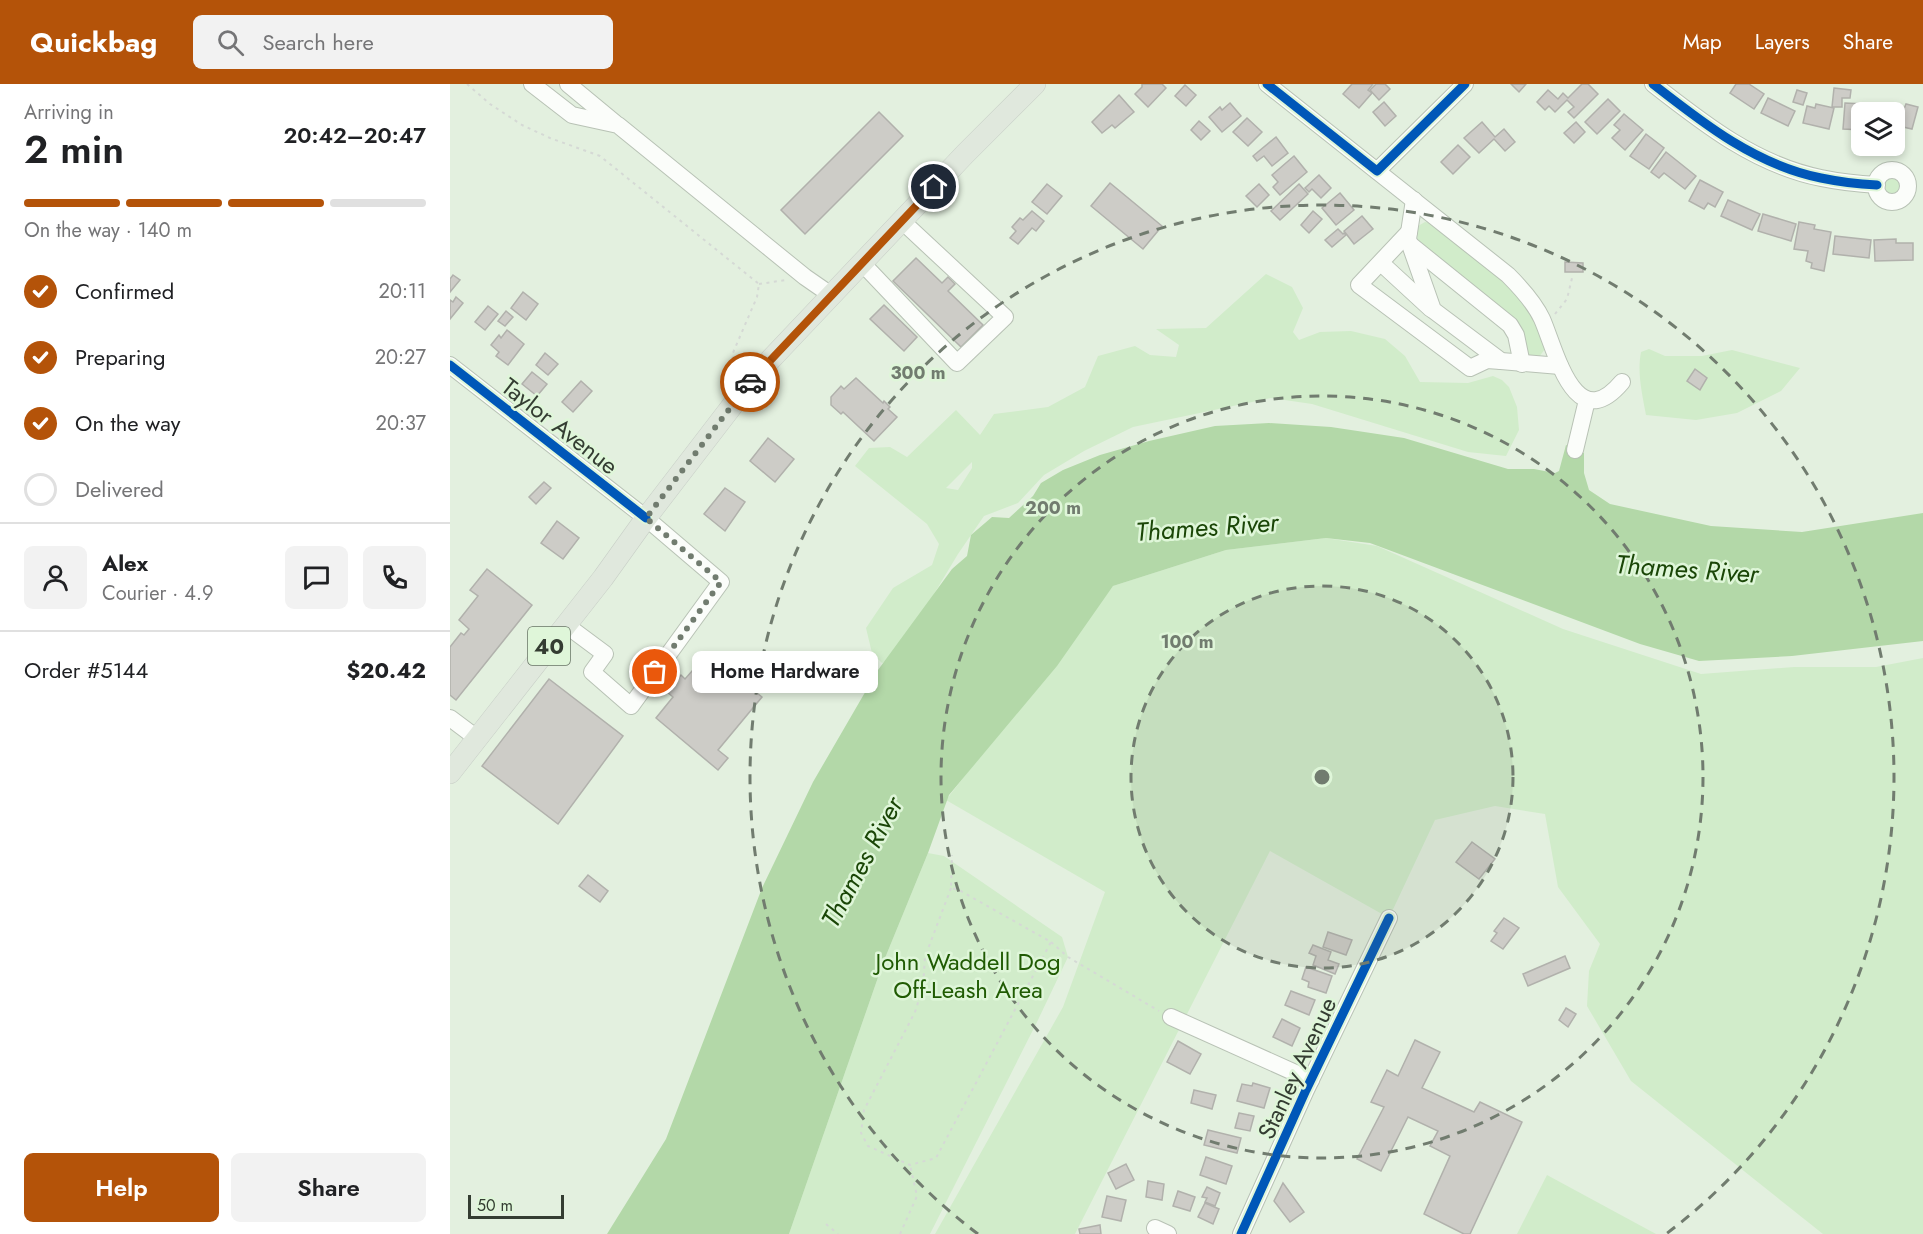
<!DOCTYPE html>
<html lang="en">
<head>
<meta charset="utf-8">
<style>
	body { margin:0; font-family:Jost,sans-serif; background:#f2f2f2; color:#202124; height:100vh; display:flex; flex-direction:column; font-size:22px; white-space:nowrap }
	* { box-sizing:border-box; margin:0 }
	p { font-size:20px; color:#757577 }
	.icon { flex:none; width:33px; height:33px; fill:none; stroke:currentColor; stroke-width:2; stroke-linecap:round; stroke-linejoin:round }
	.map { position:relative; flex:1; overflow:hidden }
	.panel { display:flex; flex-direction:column; background:#fff; width:450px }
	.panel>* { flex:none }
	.buttons { position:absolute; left:1401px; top:18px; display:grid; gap:12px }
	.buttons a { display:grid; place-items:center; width:54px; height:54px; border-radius:9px; background:#fff; box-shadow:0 3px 9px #0003; font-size:30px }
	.scale { position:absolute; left:18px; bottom:15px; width:96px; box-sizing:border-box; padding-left:6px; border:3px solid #343d32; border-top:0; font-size:16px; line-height:21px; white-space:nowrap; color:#343d32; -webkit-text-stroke:4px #dff6d9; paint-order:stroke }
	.pin { position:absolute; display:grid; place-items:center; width:51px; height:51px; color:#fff; margin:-26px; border:3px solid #fff; border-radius:50%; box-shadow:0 2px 6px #0007 }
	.courier { position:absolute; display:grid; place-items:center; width:60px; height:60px; margin:-30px; border:4px solid #b45309; border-radius:50%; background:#fff; color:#222; box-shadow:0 2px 8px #0007 }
	.bubble { position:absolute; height:42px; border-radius:9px; background:#fff; box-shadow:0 3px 9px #0003; font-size:20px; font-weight:600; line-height:42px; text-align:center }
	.headline em { font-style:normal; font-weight:600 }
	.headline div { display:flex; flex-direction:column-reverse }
	.headline { display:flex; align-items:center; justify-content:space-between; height:102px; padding:0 24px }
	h1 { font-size:39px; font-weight:600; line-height:45px }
	.bar { display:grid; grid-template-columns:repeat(4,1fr); gap:9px 6px; align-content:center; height:72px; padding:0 24px }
	.bar i { height:8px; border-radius:4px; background:#e0e0e0 }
	.bar .on { background:#b45309 }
	.bar p { grid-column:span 4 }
	.line { display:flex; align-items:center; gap:15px; padding:0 24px; border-top:2px solid #e0e0e0 }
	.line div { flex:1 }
	.round { display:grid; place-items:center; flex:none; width:63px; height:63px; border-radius:9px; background:#f2f2f2 }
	ol { padding:0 24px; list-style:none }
	li { display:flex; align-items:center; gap:18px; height:66px }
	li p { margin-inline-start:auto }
	li .icon { padding:6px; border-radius:50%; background:#b45309; color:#fff; stroke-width:4 }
	li:last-child { color:#757577 }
	li i { width:33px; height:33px; border:3px solid #e0e0e0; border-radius:50% }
	.primary-button { display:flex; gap:12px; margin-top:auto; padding:12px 24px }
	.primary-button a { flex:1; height:69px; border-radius:9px; background:#b45309; color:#fff; font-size:24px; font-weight:600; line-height:69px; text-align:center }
	.primary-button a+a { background:#f2f2f2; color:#202124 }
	header { display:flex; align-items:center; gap:36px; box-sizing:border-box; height:84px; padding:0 30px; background:#b45309; color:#fff }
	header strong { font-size:28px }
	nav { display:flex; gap:33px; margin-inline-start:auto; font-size:21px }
	.search { width:420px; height:54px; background:#f2f2f2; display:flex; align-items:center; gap:15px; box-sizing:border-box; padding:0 21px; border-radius:9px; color:#757577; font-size:22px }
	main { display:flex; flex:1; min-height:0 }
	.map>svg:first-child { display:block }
	.green { fill:#d1ecca; fill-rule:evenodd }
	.water { fill:#b3d8a8 }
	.building { fill:#cdccc7; stroke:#b1b1ac; stroke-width:1.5 }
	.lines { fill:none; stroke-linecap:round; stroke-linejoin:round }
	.minor-casing { stroke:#b8c2b5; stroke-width:18 }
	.major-casing { stroke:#c8cfc7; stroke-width:22 }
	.path { stroke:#d5d9d5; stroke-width:2; stroke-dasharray:3 4.5; stroke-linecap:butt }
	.minor { stroke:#fbfdfa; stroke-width:16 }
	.major { stroke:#e0e8dd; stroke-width:21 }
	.cycleway-casing { stroke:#dff6d9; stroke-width:13 }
	.cycleway { stroke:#0057b8; stroke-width:9 }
	.done { stroke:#717c6f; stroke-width:6; stroke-dasharray:0 10.8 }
	.route { stroke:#b45309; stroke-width:8 }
	.ring { fill:none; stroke:#717c6f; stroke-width:3; stroke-dasharray:10 8 }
	.labels { text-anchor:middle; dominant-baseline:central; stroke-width:5; stroke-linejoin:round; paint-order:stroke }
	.shield { fill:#dff6d9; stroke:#677464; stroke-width:1.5 }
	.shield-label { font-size:22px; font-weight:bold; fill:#343d32 }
	.street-label { font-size:24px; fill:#343d32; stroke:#dff6d9 }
	.park-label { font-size:24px; fill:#205b03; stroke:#dff6d9 }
	.water-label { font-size:26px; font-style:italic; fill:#1a4607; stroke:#dff6d9 }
	.centre { fill:#717c6f; stroke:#dff6d9; stroke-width:3 }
	.ring-label { font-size:18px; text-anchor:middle; font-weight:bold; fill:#717c6f; stroke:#dff6d9; stroke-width:5; stroke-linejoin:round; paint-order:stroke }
</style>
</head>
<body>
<header>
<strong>Quickbag</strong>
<div class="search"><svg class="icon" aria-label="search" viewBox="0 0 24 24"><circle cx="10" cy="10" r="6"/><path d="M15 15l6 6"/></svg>Search here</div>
<nav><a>Map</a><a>Layers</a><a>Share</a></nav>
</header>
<main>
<section class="panel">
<div class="headline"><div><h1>2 min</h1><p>Arriving in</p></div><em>20:42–20:47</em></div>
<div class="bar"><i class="on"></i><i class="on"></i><i class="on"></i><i></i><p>On the way · 140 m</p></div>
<ol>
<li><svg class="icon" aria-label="check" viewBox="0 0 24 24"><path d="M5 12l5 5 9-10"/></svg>Confirmed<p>20:11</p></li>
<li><svg class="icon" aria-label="check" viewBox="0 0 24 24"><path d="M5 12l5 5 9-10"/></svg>Preparing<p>20:27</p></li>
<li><svg class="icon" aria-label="check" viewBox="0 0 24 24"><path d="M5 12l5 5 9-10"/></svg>On the way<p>20:37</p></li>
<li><i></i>Delivered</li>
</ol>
<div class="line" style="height:108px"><a class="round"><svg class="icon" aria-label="person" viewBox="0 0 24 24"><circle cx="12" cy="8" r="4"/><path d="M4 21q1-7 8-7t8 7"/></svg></a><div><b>Alex</b><p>Courier · 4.9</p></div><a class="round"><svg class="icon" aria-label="chat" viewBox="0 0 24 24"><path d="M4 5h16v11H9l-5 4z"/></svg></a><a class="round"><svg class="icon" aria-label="phone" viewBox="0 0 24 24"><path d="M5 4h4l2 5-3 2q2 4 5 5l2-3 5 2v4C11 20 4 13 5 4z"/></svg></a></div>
<div class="line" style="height:78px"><div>Order #5144</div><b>$20.42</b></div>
<div class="primary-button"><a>Help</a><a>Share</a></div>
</section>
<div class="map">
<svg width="1473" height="1150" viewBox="0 0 1473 1150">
	<rect width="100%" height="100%" fill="#e3f0df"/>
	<!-- green -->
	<g class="green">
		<circle cx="1442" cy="102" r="9"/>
		<path d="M975 138 981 139C1025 174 1081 206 1095 265L1089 273H1080L967 157 968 142Z"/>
		<path d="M816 190 842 203 853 224 843 248 849 256 870 248 901 247 935 255 955 272 970 298 1018 299 1043 292 1052 296 1059 303 1067 323 1069 346 1056 372 1018 368 862 320 821 314 683 343 634 367 594 391 568 419 534 432 508 470 446 573 432 579 422 569 416 544 443 504 482 481 489 460 477 440 405 382 419 364 440 363 457 373 506 326 530 351 544 330 598 323 635 303 648 272 685 262 700 271 726 273 729 261 706 245 756 244ZM522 378V384L508 406 496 404Z"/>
		<path d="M1199 265 1215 272H1252L1282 266 1350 284 1331 307 1287 329 1246 336 1196 331C1192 309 1187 289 1191 268Z"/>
		<path d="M876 454 927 462 1113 545 1251 590 1344 583H1426L1473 574V1150H1373L1181 997 1137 922 1139 887 1150 860 1108 803 1095 730 1045 722 985 736 939 834 820 767 625 1150H485L613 923 655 808 496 716 663 502 776 466Z"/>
		<path d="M478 769 494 772 612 853 618 873 587 938 480 1150H339L433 879Z"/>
		<path d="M1097 1091 1206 1150H1067Z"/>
	</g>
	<!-- water -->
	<path class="water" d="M819 339 881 343 954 354 1058 385H1084L1105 389 1109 387 1116 361 1134 369V389L1139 406 1160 420 1261 442 1352 448 1473 429V557L1342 572 1249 577 1190 560 920 459 876 454 776 466 663 502 607 582 499 711 478 769 433 879 339 1150H157L216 1055 312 804 363 698 428 586 502 485 517 472 521 451 542 433 559 434 583 412 591 399 613 386 650 371 699 357 765 342Z"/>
	<!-- building -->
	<g class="building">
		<path d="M692 0H712L716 4 698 23 685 10 692 3Z"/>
		<path d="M902 0H923L918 6 922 9 909 24 893 10Z"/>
		<path d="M926 0H935L940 5 929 16 920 6Z"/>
		<path d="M1061 0H1076L1069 8Z"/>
		<path d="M1132 0H1138L1148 10 1124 34 1118 28 1124 23 1117 16 1105 28 1099 22 1095 26 1087 18 1098 6 1108 15 1113 9 1118 14Z"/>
		<path d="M1286 0H1299L1314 10 1304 25 1280 9Z"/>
		<path d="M735 1 746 11 736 22 725 12Z"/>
		<path d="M1384 4 1401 6 1400 14H1392V23H1382Z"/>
		<path d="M1347 6 1357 9 1353 21 1343 18Z"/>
		<path d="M669 11 684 28 665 44 662 41 652 49 642 38Z"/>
		<path d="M1318 14 1345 27 1338 42 1311 29Z"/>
		<path d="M1158 15 1170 27 1147 50 1135 38Z"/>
		<path d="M934 18 946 32 935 42 923 28Z"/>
		<path d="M780 19 791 32 772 48 759 33 770 23 772 26Z"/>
		<path d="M1395 19 1414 20 1413 28H1412V46L1393 45Z"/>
		<path d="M1433 19 1454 25 1456 20 1468 23 1462 45 1444 41V28H1430Z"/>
		<path d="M1366 20 1384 24 1379 45 1353 39 1357 22 1365 24Z"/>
		<path d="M429 28 453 52 355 150 331 126Z"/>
		<path d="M1174 30 1193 46 1175 66 1162 54 1170 46 1164 41Z"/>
		<path d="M797 34 812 48 798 62 783 48Z"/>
		<path d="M749 37 760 47 751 56 741 46Z"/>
		<path d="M1032 38 1045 53 1054 45 1065 58 1055 67 1044 55 1029 69 1014 54Z"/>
		<path d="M1126 38 1135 48 1124 59 1114 49Z"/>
		<path d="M1196 50 1214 64 1199 85 1180 72Z"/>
		<path d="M826 53 838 69 822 82 814 72 807 77 803 72Z"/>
		<path d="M1008 61 1020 73 1003 90 991 78Z"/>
		<path d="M1216 68 1246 92 1235 105 1214 89 1209 94 1201 88Z"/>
		<path d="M844 72 857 88 830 111 823 103 828 98 822 91Z"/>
		<path d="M869 91 881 104 871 114 862 105 859 108 855 104Z"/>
		<path d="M1250 96 1273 108 1265 123 1258 119 1254 125 1239 117Z"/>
		<path d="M660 99 712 142 693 165 641 122Z"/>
		<path d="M597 100 612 112 597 130 582 118Z"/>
		<path d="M809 100 819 111 807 123 796 112Z"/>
		<path d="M849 100 858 110 830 136 821 127Z"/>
		<path d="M890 109 904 126 886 141 872 124Z"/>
		<path d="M1278 116 1310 130 1302 146 1271 132Z"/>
		<path d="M582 127 594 137 586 147 582 144 568 160 560 154 566 147 562 143 570 134 573 136Z"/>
		<path d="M863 127 872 135 859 149 851 141Z"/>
		<path d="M1313 130 1346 140 1341 157 1308 147Z"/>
		<path d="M912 132 923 145 904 160 894 147Z"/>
		<path d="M1349 138 1365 141 1364 145 1381 148 1374 187 1361 184 1362 179 1356 177 1358 167 1344 165Z"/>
		<path d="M888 145 893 150 894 149 896 151 882 163 875 156Z"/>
		<path d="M1385 152 1421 156 1419 174 1383 170Z"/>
		<path d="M1446 155V159H1463V176L1425 177 1424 156Z"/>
		<path d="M466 174 492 199 498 193 505 200 498 207 533 241 511 263 443 197Z"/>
		<path d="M1115 178 1133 179V188H1115Z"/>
		<path d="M3 191 10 196 0 208V195Z"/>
		<path d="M73 208 88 220 76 236 61 224Z"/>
		<path d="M6 213 13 219 0 235V216L3 218Z"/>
		<path d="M434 221 467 253 454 267 420 235Z"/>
		<path d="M38 222 48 230 35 246 25 238Z"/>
		<path d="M56 227 63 233 55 242 48 237Z"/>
		<path d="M57 246 74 260 58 281 46 272 49 268 41 261 49 251 51 254Z"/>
		<path d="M95 269 108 280 98 291 86 281Z"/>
		<path d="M1245 285 1257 294 1250 306 1237 297Z"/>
		<path d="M82 288 97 300 87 312 72 300Z"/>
		<path d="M406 294 433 319 434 317 440 323 438 325 447 333 424 357 393 328 391 330 381 321V313L391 302 394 305Z"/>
		<path d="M131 297 142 307 123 328 112 318Z"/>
		<path d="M318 354 344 375 325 398 300 377Z"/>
		<path d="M94 398 101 404 86 420 79 413Z"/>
		<path d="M275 404 295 418 275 447 254 430Z"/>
		<path d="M107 437 129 454 113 475 91 459Z"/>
		<path d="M37 485 82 521 6 616 0 611V563L11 549 14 551 19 545 9 536 28 512 20 506Z"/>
		<path d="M258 569 312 613 268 666 278 674 268 686 206 634 223 613 217 608 231 591 235 595Z"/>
		<path d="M99 595 173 652 108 740 32 682Z"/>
		<path d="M1022 758 1045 775 1029 795 1006 778Z"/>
		<path d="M138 791 158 807 150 818 129 802Z"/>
		<path d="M1054 834 1069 844 1053 865 1041 857 1047 849 1044 847Z"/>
		<path d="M878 848 902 856 896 871 873 863Z"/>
		<path d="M863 861 881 868 878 876 889 880 885 890 863 881 866 872 859 869Z"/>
		<path d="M1115 872 1120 884 1078 902 1073 890Z"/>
		<path d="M856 883 882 892 876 909 858 903 859 898 852 895Z"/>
		<path d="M841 907 865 916 859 931 835 921Z"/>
		<path d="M1116 924 1126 930 1118 943 1109 936Z"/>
		<path d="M832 935 850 944 842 962 823 953Z"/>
		<path d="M965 956 990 968 972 1004 1024 1028 1030 1018 1072 1038 1020 1150H1014L974 1130 1000 1072 980 1062 988 1047 958 1033 931 1087 907 1075 934 1023 921 1018 937 986 948 992Z"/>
		<path d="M728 957 751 970 740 990 717 978Z"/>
		<path d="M803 999 820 1004 814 1024 787 1017 792 1000 802 1002Z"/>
		<path d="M744 1006 766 1011 762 1025 741 1019Z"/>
		<path d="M789 1029 804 1032 800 1047 785 1044Z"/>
		<path d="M758 1046 791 1054 787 1069 754 1061Z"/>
		<path d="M756 1073 782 1082 776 1100 750 1091Z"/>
		<path d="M676 1080 684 1096 666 1105 658 1089Z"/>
		<path d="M698 1097 714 1100 712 1116 696 1113Z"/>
		<path d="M833 1099 854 1128 840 1138 824 1117Z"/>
		<path d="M757 1103 770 1109 765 1122 755 1118 757 1114 752 1113Z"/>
		<path d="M728 1107 745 1113 740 1127 723 1122Z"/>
		<path d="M657 1112 676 1116 671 1137 652 1133Z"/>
		<path d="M755 1119 769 1125 763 1140 748 1133Z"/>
		<path d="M650 1141 651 1150H630L629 1145Z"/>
	</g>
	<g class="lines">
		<defs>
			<g id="minor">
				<path d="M82 0 122 31 168 41 355 193 381 211"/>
				<path d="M118 0 165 39"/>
				<path d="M817 0 1058 191C1071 204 1084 218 1092 235 1106 267 1125 354 1172 298"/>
				<path d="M1203 0C1254 40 1306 81 1371 94 1390 98 1408 100 1427 101"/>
				<circle cx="1442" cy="102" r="16"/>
				<path d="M927 87 1015 0"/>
				<path d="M964 116 958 155 983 226 1051 277 1110 282"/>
				<path d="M959 148 909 201 1020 284 1037 276 1051 277"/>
				<path d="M962 162 1060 241 1066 251 1072 280"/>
				<path d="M412 179 507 279 555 233 452 137"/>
				<path d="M931 179 981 225"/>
				<path d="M0 281 196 434 271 498 181 622 142 588 155 570 116 541"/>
				<path d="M1125 366 1137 316"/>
				<path d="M0 634 28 655"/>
				<path d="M721 933 861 996"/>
				<path d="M705 1144 718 1150"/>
				<path d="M791 1150 856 1006 939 834"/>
			</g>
			<path id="major" d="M0 689 153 494 196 434 305 292 515 70 585 0"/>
		</defs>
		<!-- minor casing -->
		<use href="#minor" class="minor-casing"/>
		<!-- major casing -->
		<use href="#major" class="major-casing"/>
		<!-- path -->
		<g class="path">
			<path d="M17 0 40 20 72 41 100 54 150 72 309 200 307 213 282 271 287 287"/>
			<path d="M309 200 336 196"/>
			<path d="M1105 230 1117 215 1123 190"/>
			<path d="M501 804 475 873 473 903 465 928 414 1026 411 1049 418 1062 460 1081 486 1074 601 858 509 806 501 804 502 771"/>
			<path d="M601 858 618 873 709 927"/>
			<path d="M376 1140 388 1150"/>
			<path d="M450 1150 467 1112 460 1081"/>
		</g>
		<!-- minor -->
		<use href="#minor" class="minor"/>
		<!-- major -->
		<use href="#major" class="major"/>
		<defs>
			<g id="cycleway">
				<path d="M817 0 927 87 1015 0"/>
				<path d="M1203 0C1254 40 1306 81 1371 94 1390 98 1408 100 1427 101"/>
				<path d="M0 281 196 434"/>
				<path d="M791 1150 856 1006 939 834"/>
			</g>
		</defs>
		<!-- cycleway casing -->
		<use href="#cycleway" class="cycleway-casing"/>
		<!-- cycleway -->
		<use href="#cycleway" class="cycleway"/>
	</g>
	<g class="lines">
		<!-- done -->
		<path class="done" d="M205 588 271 498 196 434 300 298"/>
		<!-- route -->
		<path class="route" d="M300 298 484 103"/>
	</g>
	<!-- distance rings -->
	<circle cx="872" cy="693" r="191" fill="#717c6f" fill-opacity=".12"/>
	<g class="ring">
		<circle cx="872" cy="693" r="191"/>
		<circle cx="872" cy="693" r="381"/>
		<path d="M528 1150A572 572 0 1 1 1216 1150"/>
	</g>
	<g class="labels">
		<!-- shield labels -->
		<rect class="shield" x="78" y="543" width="42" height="38" rx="4.5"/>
		<g class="shield-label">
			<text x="99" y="562">40</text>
		</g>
		<!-- street labels -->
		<g class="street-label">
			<text transform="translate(110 342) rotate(38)">Taylor Avenue</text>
			<text transform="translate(847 984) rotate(-65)">Stanley Avenue</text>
		</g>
		<!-- park labels -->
		<g class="park-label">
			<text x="518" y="877">John Waddell Dog<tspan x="518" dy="28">Off-Leash Area</tspan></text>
		</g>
		<!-- water labels -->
		<g class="water-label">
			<text transform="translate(757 443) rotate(-4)">Thames River</text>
			<text transform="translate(1237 485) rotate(4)">Thames River</text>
			<text transform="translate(412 778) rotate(-62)">Thames River</text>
		</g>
	</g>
	<circle cx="872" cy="693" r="9" class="centre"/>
	<g class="ring-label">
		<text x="468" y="295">300 m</text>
		<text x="603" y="430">200 m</text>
		<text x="737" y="564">100 m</text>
	</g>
</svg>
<div class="buttons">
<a><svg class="icon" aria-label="layers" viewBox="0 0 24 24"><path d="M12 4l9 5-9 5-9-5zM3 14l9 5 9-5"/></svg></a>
</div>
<div class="scale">50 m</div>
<div class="pin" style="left:205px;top:588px;background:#ea580c"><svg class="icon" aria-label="bag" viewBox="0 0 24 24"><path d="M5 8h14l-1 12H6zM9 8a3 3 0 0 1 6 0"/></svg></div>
<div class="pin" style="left:484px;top:103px;background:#1f2937"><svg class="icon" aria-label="home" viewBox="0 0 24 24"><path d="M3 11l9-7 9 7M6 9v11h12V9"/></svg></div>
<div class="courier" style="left:300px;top:298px"><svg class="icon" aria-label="car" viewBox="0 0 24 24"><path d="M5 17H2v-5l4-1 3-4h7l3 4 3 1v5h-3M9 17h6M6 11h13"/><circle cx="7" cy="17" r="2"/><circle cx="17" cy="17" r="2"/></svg></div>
<div class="bubble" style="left:242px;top:567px;width:186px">Home Hardware</div>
</div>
</main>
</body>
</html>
